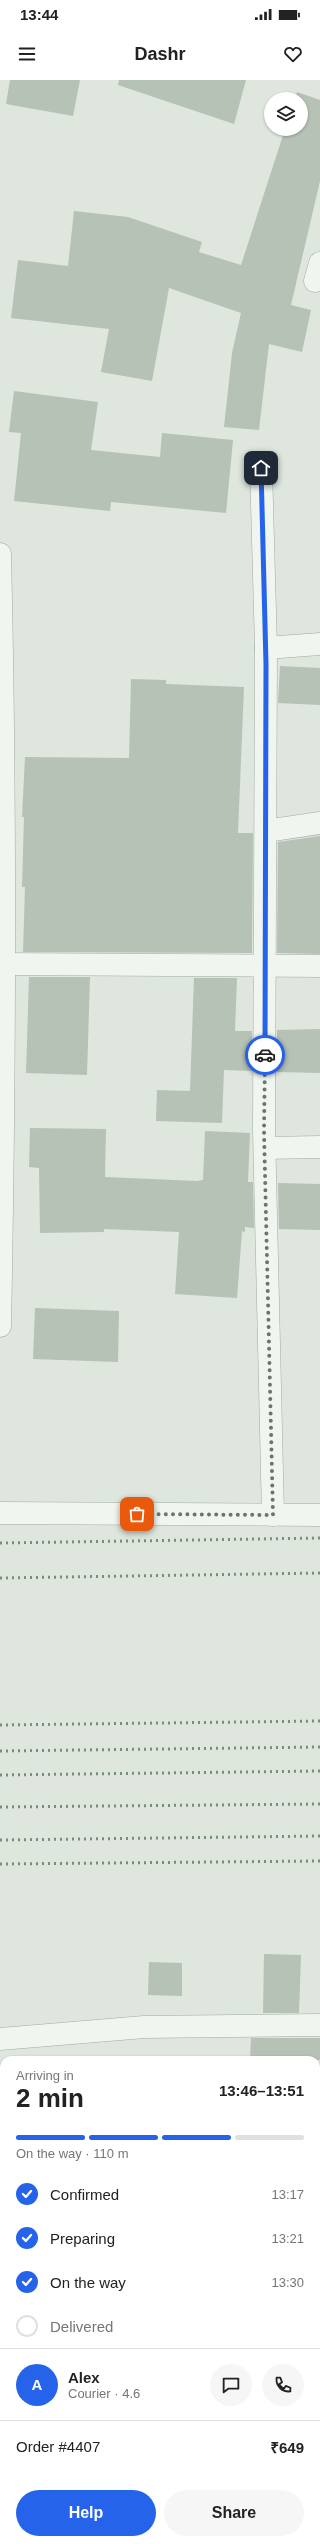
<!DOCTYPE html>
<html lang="en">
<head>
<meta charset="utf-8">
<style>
	body { margin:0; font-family:Helvetica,sans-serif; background:#f6f6f6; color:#222; height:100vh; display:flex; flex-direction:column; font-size:15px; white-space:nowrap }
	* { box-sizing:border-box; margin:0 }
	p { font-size:13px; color:#767676 }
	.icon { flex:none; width:22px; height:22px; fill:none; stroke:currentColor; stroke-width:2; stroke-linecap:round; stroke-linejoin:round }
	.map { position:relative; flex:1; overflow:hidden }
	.side { position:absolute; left:0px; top:1976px; width:320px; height:488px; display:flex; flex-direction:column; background:#fff; border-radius:12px 12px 0 0; box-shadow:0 1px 3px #0004 }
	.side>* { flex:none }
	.controls { position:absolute; left:264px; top:12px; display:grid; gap:8px }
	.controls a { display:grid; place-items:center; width:44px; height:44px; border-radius:50%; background:#fff; box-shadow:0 1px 3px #0004; font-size:20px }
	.pin { position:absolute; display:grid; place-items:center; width:34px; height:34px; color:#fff; margin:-17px; border-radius:8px; box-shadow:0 2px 6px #0006 }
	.courier { position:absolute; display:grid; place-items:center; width:40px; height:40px; margin:-20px; border:3px solid #2563eb; border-radius:50%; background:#fff; color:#222; box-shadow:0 1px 5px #0007 }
	.headline em { font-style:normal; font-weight:600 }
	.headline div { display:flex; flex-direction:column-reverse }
	.headline { display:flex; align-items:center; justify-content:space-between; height:68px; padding:0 16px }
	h1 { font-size:26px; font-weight:600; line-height:30px }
	.bar { display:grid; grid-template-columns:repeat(4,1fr); gap:6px 4px; align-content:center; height:48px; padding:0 16px }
	.bar i { height:5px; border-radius:3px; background:#e0e0e0 }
	.bar .current { background:#2563eb }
	.bar p { grid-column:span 4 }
	.line { display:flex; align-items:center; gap:10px; padding:0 16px; border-top:1px solid #e0e0e0 }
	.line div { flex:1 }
	.round { display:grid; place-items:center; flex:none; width:42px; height:42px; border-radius:21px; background:#f6f6f6 }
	ol { padding:0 16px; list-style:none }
	li { display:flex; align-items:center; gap:12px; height:44px }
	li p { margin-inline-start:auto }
	li .icon { padding:4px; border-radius:50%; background:#2563eb; color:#fff; stroke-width:4 }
	li:last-child { color:#767676 }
	li i { width:22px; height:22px; border:2px solid #e0e0e0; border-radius:50% }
	.cta { display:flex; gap:8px; margin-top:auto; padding:8px 16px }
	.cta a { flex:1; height:46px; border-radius:24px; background:#2563eb; color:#fff; font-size:16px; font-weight:600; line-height:46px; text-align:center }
	.cta a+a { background:#f6f6f6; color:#222 }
	.status { display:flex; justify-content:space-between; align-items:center; height:28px; padding:0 20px; background:#fff; direction:ltr }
	.status svg { height:11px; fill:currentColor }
	header { display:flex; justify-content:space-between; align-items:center; height:52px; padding:0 16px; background:#fff; font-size:18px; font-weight:600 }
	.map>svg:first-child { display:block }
	.building { fill:#b6c2b6 }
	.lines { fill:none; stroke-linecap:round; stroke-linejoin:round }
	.minor-casing { stroke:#a0aca1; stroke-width:23 }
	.minor { stroke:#f0f5f0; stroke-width:22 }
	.rail { stroke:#798e7a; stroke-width:3; stroke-dasharray:2 4; stroke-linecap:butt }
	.done { stroke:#687769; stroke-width:4; stroke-dasharray:0 7.2 }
	.route { stroke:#2563eb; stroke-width:5 }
</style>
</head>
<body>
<div class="status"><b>13:44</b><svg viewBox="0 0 49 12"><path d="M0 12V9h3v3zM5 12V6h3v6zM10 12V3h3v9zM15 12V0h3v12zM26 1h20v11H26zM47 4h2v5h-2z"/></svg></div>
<header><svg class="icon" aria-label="menu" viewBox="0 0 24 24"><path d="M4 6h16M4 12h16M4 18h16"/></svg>Dashr<svg class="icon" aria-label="heart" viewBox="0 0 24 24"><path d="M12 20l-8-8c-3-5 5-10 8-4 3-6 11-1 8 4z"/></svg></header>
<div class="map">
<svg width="320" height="2464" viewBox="0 0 320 2464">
	<rect width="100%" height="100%" fill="#dee6de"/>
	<!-- building -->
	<g class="building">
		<path d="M10 0H80L73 36 6 24Z"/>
		<path d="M119 0H246L234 44 118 5Z"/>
		<path d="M297 12 320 20V101L291 225 311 230 302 272 269 264 259 350 224 347 232 273 241 233 169 208 152 301 101 292 109 249 11 238 18 180 68 186 74 131 128 137 202 162 199 172 241 185 285 49H301V19H295Z"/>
		<path d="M14 311 98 322 91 370 160 377 162 353 233 360 226 433 111 422 110 431 14 421 21 353 9 352Z"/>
		<path d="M280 586 320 588V625L278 623Z"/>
		<path d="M131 599 166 600V604L244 607 238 753H253L252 873 23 872 25 807H22L24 737H22L25 677 129 678Z"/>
		<path d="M320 756V874L277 873 278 762Z"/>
		<path d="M29 897H90L87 995 26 993Z"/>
		<path d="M194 898H237L235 951H252V991L224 990 222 1043 156 1041 157 1010 190 1011Z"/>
		<path d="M320 949V993L277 992V950Z"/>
		<path d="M30 1048 106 1049 105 1097 197 1101 203 1100 205 1051 250 1053 248 1102H253L254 1148 245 1147V1152L242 1151 237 1218 175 1214 179 1152 104 1149V1152L40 1153 39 1088 29 1087Z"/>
		<path d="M278 1103 320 1104V1150L279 1149Z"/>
		<path d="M35 1228 119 1231 118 1282 33 1279Z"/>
		<path d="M264 1874 301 1875 299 1933H263Z"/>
		<path d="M149 1882 182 1883V1916L148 1915Z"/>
		<path d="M251 1958H320V1980H250Z"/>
	</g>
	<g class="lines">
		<defs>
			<g id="minor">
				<path d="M315 201 320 183"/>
				<path d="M261 388 266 568 264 1051 273 1435"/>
				<path d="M0 474C6 731 5 989 0 1246"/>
				<path d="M266 568 320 564"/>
				<path d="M266 751 320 743"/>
				<path d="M0 884 320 886"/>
				<path d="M265 1068 320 1067"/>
				<path d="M0 1433 320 1435"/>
				<path d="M0 1959 144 1947 320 1945"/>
				<path d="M316 2006H320"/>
				<path d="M0 2110H4"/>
				<path d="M316 2131H320"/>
				<path d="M0 2285 4 2286"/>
				<path d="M316 2342 320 2343"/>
			</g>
		</defs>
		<!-- minor casing -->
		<use href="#minor" class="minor-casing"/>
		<!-- minor -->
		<use href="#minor" class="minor"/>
		<!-- rail -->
		<g class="rail">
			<path d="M0 1463 320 1458"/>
			<path d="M0 1498 320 1493"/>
			<path d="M0 1645 320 1641"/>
			<path d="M0 1671 320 1667"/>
			<path d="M0 1695 320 1691"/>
			<path d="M0 1727 320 1724"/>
			<path d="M0 1760 320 1756"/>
			<path d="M0 1784 320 1781"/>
		</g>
	</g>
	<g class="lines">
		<!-- done -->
		<path class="done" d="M137 1434 273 1435 264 1051 265 975"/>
		<!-- route -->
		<path class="route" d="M261 388 266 584 265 975"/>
	</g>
</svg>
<div class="controls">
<a><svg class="icon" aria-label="layers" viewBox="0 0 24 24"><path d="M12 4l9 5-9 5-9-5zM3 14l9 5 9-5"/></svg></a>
</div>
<div class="pin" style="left:137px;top:1434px;background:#ea580c"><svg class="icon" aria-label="bag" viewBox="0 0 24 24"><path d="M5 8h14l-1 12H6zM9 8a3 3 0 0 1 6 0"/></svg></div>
<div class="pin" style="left:261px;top:388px;background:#1f2937"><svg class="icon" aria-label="home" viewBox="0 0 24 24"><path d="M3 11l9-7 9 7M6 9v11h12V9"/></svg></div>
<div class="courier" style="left:265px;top:975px"><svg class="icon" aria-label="car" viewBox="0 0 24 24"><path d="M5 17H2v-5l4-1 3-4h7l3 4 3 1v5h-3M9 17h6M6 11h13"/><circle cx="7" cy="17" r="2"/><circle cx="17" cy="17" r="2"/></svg></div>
<section class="side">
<div class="headline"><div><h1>2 min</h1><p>Arriving in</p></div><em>13:46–13:51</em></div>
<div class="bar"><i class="current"></i><i class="current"></i><i class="current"></i><i></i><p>On the way · 110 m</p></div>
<ol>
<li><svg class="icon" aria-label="check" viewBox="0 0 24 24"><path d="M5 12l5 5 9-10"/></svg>Confirmed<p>13:17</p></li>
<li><svg class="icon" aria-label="check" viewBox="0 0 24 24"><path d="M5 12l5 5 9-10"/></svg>Preparing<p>13:21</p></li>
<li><svg class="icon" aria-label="check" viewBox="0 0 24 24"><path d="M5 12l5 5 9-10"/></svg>On the way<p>13:30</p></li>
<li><i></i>Delivered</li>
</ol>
<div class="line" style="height:72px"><b class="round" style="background:#2563eb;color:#fff">A</b><div><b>Alex</b><p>Courier · 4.6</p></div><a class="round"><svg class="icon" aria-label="chat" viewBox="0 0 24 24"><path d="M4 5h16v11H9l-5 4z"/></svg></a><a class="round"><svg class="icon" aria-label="phone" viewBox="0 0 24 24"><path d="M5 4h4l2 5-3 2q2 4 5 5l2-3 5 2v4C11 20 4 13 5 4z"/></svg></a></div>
<div class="line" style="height:52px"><div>Order #4407</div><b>₹649</b></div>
<div class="cta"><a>Help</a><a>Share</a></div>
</section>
</div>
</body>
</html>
